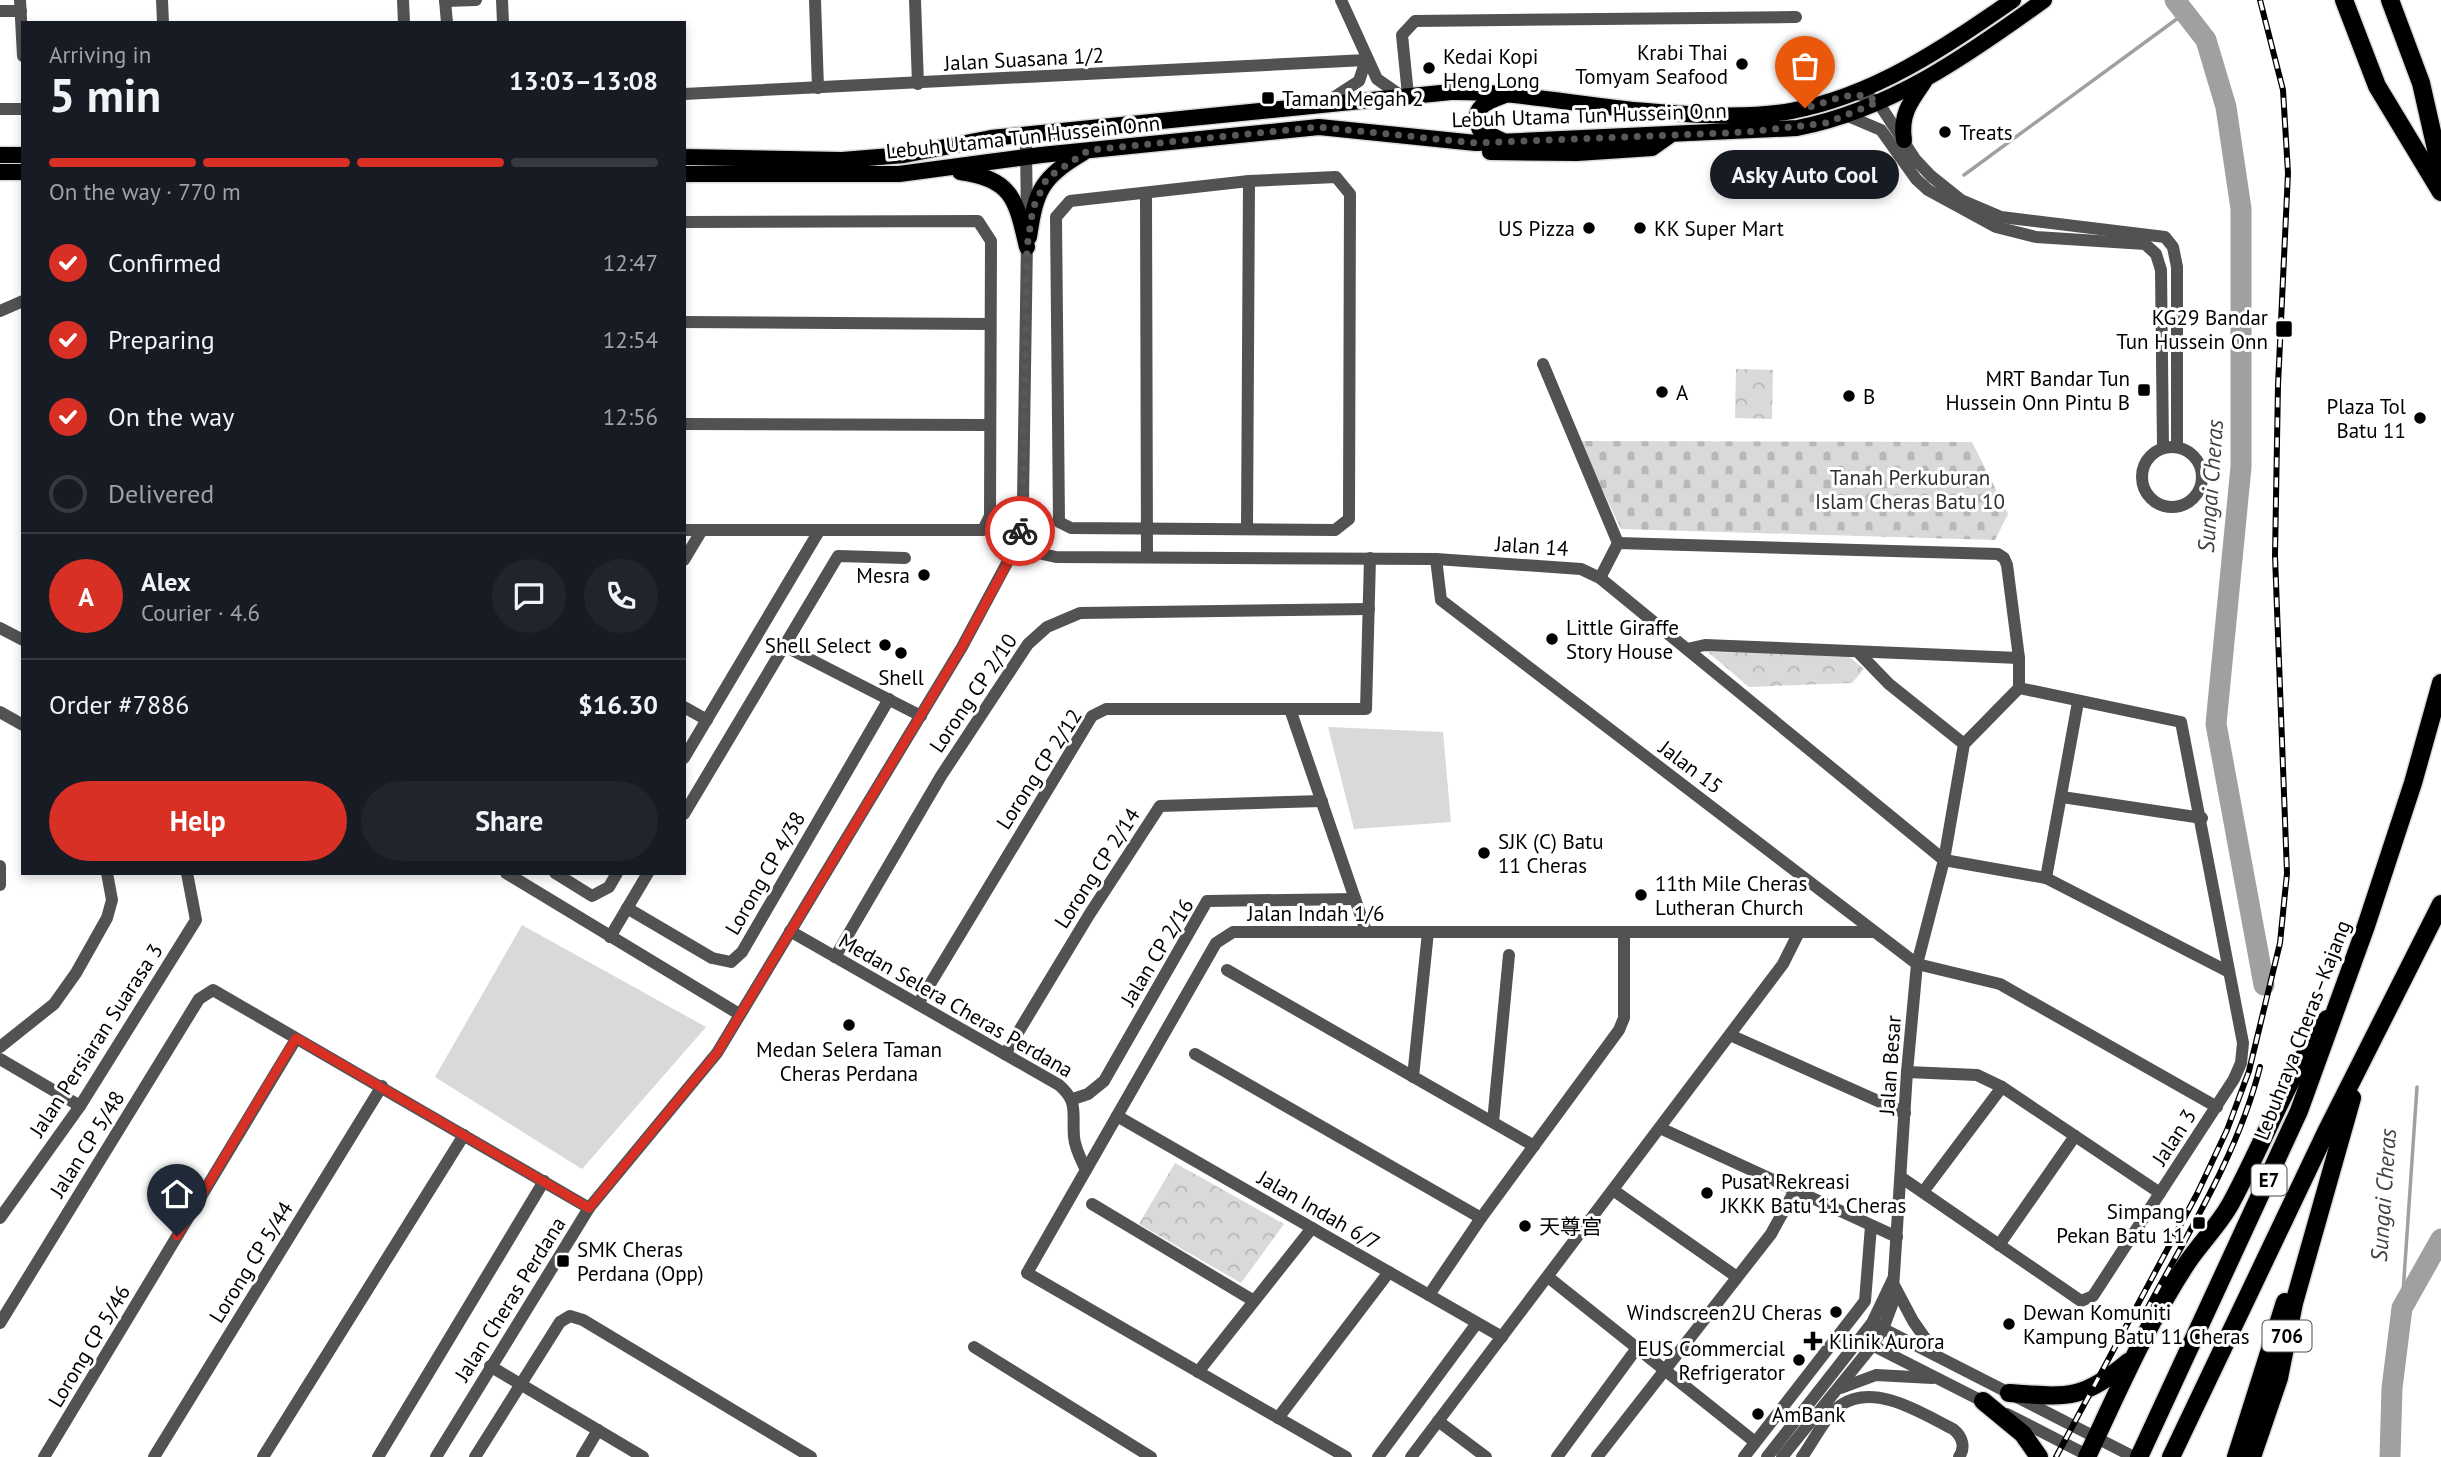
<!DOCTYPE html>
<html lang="en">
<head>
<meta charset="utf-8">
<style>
	body { margin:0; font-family:"PT Sans","Noto Sans SC",sans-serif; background:#20242c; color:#f1f3f6; height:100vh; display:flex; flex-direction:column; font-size:26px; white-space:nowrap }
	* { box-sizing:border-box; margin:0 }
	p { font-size:23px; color:#9ea1a6 }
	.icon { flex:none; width:38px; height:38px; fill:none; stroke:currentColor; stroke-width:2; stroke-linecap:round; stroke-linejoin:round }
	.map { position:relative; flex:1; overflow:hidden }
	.panel { position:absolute; left:21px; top:21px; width:665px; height:854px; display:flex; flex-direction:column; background:#171b24; border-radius:0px; box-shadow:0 4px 10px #0003 }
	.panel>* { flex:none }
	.pin { position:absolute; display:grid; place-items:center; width:60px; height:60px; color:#fff; margin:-72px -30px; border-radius:50% 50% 50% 0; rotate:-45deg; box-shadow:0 0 7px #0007 }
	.pin .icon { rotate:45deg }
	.courier { position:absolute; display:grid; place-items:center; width:70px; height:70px; margin:-35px; border:5px solid #d93025; border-radius:50%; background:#fff; color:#222; box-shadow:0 2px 9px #0007 }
	.bubble { position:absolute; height:49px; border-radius:24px; background:#171b24; box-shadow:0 4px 10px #0003; font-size:23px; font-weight:700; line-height:49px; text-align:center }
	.head em { font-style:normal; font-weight:700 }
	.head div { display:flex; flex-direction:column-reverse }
	.head { display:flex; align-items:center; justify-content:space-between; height:119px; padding:0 28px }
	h1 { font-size:46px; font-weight:700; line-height:52px }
	.bar { display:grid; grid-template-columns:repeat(4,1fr); gap:10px 7px; align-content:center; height:84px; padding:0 28px }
	.bar i { height:9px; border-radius:5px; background:#363941 }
	.bar .active { background:#d93025 }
	.bar p { grid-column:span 4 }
	.line { display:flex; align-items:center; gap:18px; padding:0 28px; border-top:2px solid #363941 }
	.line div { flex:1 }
	.round { display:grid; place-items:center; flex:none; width:74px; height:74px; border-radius:37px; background:#20242c }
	ol { padding:0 28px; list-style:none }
	li { display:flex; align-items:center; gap:21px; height:77px }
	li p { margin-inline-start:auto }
	li .icon { padding:7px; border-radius:50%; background:#d93025; color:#fff; stroke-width:4 }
	li:last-child { color:#9ea1a6 }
	li i { width:38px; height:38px; border:4px solid #363941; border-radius:50% }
	.cta { display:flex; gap:14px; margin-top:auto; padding:14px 28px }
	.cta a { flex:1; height:80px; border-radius:42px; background:#d93025; color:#fff; font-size:28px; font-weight:700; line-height:80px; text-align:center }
	.cta a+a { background:#20242c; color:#f1f3f6 }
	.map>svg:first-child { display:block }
	.forest { fill:url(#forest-crowns) }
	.cemetery { fill:url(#cemetery-stones) }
	.pitch { fill:#d9d9d9 }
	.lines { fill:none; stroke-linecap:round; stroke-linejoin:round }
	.stream { stroke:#a0a0a0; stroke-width:3.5 }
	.river { stroke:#a0a0a0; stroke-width:21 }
	.major-casing { stroke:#dbdbdb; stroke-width:19 }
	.highway-casing { stroke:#dbdbdb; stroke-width:21 }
	.minor { stroke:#525252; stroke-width:12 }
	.major { stroke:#000; stroke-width:16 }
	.highway { stroke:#000; stroke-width:18 }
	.rail-casing { stroke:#000; stroke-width:6 }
	.rail { stroke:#fff; stroke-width:3.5; stroke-dasharray:10; stroke-linecap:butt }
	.done { stroke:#595959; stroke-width:7; stroke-dasharray:0 12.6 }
	.route { stroke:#d93025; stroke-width:9 }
	.poi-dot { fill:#000; stroke:#fff; stroke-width:2.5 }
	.labels { text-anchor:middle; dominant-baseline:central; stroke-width:6; stroke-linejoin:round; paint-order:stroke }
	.shield { fill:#fff; stroke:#4c4c4c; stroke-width:2 }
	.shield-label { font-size:19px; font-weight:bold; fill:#000 }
	.poi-label { font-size:21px; fill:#000; stroke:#fff; text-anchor:start }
	.street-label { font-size:21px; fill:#000; stroke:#fff }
	.park-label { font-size:21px; fill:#303030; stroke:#fff }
	.water-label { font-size:23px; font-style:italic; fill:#414141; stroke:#fff }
</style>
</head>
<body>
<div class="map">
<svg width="2441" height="1457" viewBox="0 0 2441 1457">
	<defs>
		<pattern id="forest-crowns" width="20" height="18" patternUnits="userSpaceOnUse" patternTransform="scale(1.75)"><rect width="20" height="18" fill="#d9d9d9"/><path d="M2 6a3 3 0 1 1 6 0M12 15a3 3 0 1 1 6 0" fill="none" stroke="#b8b8b8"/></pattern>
		<pattern id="cemetery-stones" width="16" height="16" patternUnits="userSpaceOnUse" patternTransform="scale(1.75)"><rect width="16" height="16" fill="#d9d9d9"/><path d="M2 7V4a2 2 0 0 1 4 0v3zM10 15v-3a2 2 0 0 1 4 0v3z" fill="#b8b8b8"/></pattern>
	</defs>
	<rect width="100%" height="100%" fill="#fff"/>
	<!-- forest -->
	<g class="forest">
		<path d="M1736 369 1773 370 1772 419 1735 418Z"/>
		<path d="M1708 652 1846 654 1864 669 1852 683 1749 687Z"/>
		<path d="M1175 1163 1284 1224 1241 1283 1139 1224Z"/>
	</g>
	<!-- cemetery -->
	<path class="cemetery" d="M1579 441 1972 442 2008 514 1995 540 1621 529Z"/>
	<!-- pitch -->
	<g class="pitch">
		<path d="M1328 727 1443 732 1451 822 1354 829Z"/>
		<path d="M522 925 706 1027 582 1169 435 1077Z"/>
	</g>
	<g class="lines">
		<!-- stream -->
		<g class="stream">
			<path d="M1964 175 2185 13"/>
			<path d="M2402 1308 2417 1087"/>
		</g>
		<!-- river -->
		<g class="river">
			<path d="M2175 0 2206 40 2226 107 2241 209V467L2216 724 2264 985"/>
			<path d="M2390 1457 2392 1388 2402 1308 2441 1239"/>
		</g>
		<defs>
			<g id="major">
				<path d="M1904 140C1900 115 1910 102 1924 82"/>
				<path d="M1503 141 1480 130C1470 107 1486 102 1505 95"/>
				<path d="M1490 152 1577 153 1652 148 1669 136"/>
				<path d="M0 155H23"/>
				<path d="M684 157 842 160 904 155 991 138 1451 92C1517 91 1582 106 1647 111 1694 115 1745 119 1791 111 1874 96 1945 47 2013 0"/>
				<path d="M0 172H23"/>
				<path d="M960 172C1013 179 1016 200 1027 247"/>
				<path d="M684 174H899L1041 155 1319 127 1476 143 1797 128C1890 110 1968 55 2044 0"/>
				<path d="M1029 237C1036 190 1041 178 1083 153"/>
			</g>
			<g id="highway">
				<path d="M2344 0 2377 86 2441 192"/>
				<path d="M2390 0 2421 83 2441 171"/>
				<path d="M2009 1393C2066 1397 2082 1401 2128 1362"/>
				<path d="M1983 1401 2023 1434 2039 1457"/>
				<path d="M2087 1457C2118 1391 2147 1324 2187 1263 2201 1242 2219 1225 2231 1203 2264 1142 2288 1076 2327 1019"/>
				<path d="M2139 1457 2299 1111 2366 926 2413 783 2441 683"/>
				<path d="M2171 1457 2326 1132 2441 904"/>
				<path d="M2236 1457 2285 1302"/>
				<path d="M2252 1457 2279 1378 2294 1303 2352 1098"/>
			</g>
		</defs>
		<!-- major casing -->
		<use href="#major" class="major-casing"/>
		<!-- highway casing -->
		<use href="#highway" class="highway-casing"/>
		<!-- minor -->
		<g class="minor">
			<path d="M20 0 23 56"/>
			<path d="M162 0 163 23"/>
			<path d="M403 0 404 23"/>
			<path d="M445 0 447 23"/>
			<path d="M502 0 503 23"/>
			<path d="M815 0 818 88"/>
			<path d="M915 0 918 84"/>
			<path d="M1341 0 1377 79 1400 95"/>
			<path d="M445 1 476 0"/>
			<path d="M0 11H21"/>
			<path d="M684 94 1366 60"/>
			<path d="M1851 94 1865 95 1878 102 1915 159 1931 176 1961 200 2001 217 2165 237 2173 247 2177 267V447"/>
			<path d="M1408 95 1402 35 1415 21 1796 17"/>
			<path d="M1325 103 1359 81 1366 60"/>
			<path d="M0 109H23"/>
			<path d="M1848 116 1881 130 1916 179 1928 190 1996 227 2036 237 2145 244 2156 254 2161 270 2163 448"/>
			<path d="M1026 147 1027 221"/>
			<path d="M1336 177 1350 194 1349 519 1335 530 1071 528 1059 522 1056 217 1070 201 1249 181Z"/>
			<path d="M1146 194 1147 557"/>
			<path d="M684 222 978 221 991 241 990 516 983 530H684"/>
			<path d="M0 311 23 301"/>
			<path d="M684 322 990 324"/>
			<path d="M1543 364 1618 543 1600 578"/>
			<path d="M684 424 990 425"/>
			<circle cx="2172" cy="477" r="30"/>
			<path d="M1247 529 1249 181"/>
			<path d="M1618 543 1998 554 2004 558 2007 565 2019 658V688L1964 744 1944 860 1917 964 1907 1072 1892 1305 1883 1329 1872 1346 1782 1457"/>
			<path d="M1015 548 1056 557 1436 559 1581 569 1600 578 1944 860 2046 878 2229 972"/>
			<path d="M1436 559 1441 600 1917 964 2000 984 2217 1107"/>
			<path d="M684 560 702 530"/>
			<path d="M0 628 23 640"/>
			<path d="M786 647 921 716"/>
			<path d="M1687 649 1705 645 2019 658"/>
			<path d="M1858 652 1889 684 1964 744"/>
			<path d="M684 707 707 720"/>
			<path d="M1290 709 1366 931"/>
			<path d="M0 712 23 725"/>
			<path d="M684 758 819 531"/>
			<path d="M2062 797 2202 818"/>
			<path d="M684 814 838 556 905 558"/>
			<path d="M0 866V885"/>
			<path d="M506 873 739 1014"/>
			<path d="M555 873 592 896 609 887 617 873"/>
			<path d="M2046 878 2078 702"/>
			<path d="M627 908 712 958 731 962 742 952 889 699"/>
			<path d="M790 931 1059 1085C1079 1102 1072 1113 1074 1137 1075 1149 1081 1159 1086 1170"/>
			<path d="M610 937 648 873"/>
			<path d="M835 957 941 776 1028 644 1047 627 1080 613 1369 609"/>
			<path d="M1227 970 1534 1146"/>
			<path d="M918 1004 1092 716 1106 709H1366L1370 558"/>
			<path d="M1730 1035 1905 1113"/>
			<path d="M0 1047 54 1004 76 973 107 918 112 900 107 873"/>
			<path d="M1005 1054 1089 915 1160 806 1322 801"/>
			<path d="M1195 1054 1481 1218"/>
			<path d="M0 1059 80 1106"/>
			<path d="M1907 1072 1977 1075 2002 1087 2160 1193"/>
			<path d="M1413 1077 1428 932"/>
			<path d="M1073 1099 1088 1094 1104 1081 1207 901 1355 899"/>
			<path d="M1117 1116 1502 1337"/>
			<path d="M1493 1122 1509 955"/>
			<path d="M1660 1128 1897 1237"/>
			<path d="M1902 1178 2081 1301 2093 1296 2234 1079 2241 1063 2243 1043 2181 722 2019 688"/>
			<path d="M1613 1190 1737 1277"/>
			<path d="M1923 1192 2002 1087"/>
			<path d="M1092 1204 1254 1301"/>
			<path d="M0 1218 80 1106 196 920 187 873"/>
			<path d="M1999 1245 2075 1136"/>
			<path d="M1548 1277 1755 1442"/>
			<path d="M1895 1287 1913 1321 1936 1354"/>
			<path d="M1429 1295 1481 1218 1619 1030 1624 1018V933"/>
			<path d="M0 1323 199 999 213 990 589 1208"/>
			<path d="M1872 1323 2134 1457"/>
			<path d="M1860 1339 1988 1404"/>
			<path d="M974 1347 1151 1457"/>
			<path d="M490 1366 643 1457"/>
			<path d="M1198 1372 1312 1228"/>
			<path d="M1841 1388 1876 1375 1932 1378"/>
			<path d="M2007 1414 2091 1457"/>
			<path d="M1278 1418 1389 1272"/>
			<path d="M1438 1421 1486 1457"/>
			<path d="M44 1457 296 1039"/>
			<path d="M154 1457 382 1086"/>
			<path d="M263 1457 464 1135"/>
			<path d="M378 1457 544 1181"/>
			<path d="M436 1457 589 1208 717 1053 962 647 1015 548 1023 501 1027 240"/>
			<path d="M475 1457 560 1322 570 1316 583 1320 811 1457"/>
			<path d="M582 1457 598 1430"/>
			<path d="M1346 1457 1027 1273 1216 943 1233 932H1874"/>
			<path d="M1378 1457 1477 1323"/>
			<path d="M1411 1457 1783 964 1799 932"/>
			<path d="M1557 1457 1637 1348"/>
			<path d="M1597 1457 1771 1234 1794 1192"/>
			<path d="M1744 1457 1865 1301 1871 1226"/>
			<path d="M1767 1457 1872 1323 1893 1279"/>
			<path d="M1802 1457C1813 1442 1826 1415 1841 1405 1875 1382 1923 1414 1953 1429 1962 1436 1966 1447 1959 1457"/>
		</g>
		<!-- major -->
		<use href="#major" class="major"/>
		<!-- highway -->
		<use href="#highway" class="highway"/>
		<defs>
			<g id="rail">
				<path d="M2146 1311C2188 1233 2238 1154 2260 1067"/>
				<path d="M2056 1457 2197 1194 2227 1130 2249 1071 2280 943 2287 873 2275 556 2278 385 2288 173 2283 90 2260 0"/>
			</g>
		</defs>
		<!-- rail casing -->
		<use href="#rail" class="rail-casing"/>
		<!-- rail -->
		<use href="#rail" class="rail"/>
	</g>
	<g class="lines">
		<!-- done -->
		<path class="done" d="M1020 531 1023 501 1027 247 1033 208 1047 178 1089 150 1319 127 1476 143 1747 132 1826 123 1878 102C1855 86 1829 103 1805 108"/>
		<!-- route -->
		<path class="route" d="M177 1236 296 1038 589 1208 717 1053 962 647 1007 564 1020 531"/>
	</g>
	<!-- markers -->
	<g class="poi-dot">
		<circle cx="1742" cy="64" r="7"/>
		<circle cx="1429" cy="68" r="7"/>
		<rect x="1261" y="91" width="14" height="14" rx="3.5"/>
		<circle cx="1945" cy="132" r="7"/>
		<circle cx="1589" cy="228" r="7"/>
		<circle cx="1640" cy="228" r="7"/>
		<rect x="2275" y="320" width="18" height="18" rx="3.5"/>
		<rect x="2137" y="383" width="14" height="14" rx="3.5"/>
		<circle cx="1662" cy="392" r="7"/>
		<circle cx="1849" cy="396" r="7"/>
		<circle cx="2420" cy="418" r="7"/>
		<circle cx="924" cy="575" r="7"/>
		<circle cx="1552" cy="639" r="7"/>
		<circle cx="885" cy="645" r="7"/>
		<circle cx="901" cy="653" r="7"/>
		<circle cx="1484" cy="853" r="7"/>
		<circle cx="1641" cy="895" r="7"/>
		<circle cx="849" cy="1025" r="7"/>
		<circle cx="1707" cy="1193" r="7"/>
		<rect x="2192" y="1216" width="14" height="14" rx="3.5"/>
		<circle cx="1525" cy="1226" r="7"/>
		<rect x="556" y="1254" width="14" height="14" rx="3.5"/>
		<circle cx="1836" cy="1312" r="7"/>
		<circle cx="2009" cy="1324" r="7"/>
		<path d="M1809.5 1330.5h7v7h7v7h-7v7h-7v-7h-7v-7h7z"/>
		<circle cx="1799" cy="1360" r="7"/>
		<circle cx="1758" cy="1414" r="7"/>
	</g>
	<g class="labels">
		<!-- shield labels -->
		<g class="shield">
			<rect x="2251.5" y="1164.5" width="35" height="31" rx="5"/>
			<rect x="2262.5" y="1320.5" width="49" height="31" rx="5"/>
		</g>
		<g class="shield-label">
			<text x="2269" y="1180">E7</text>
			<text x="2287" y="1336">706</text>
		</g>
		<!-- poi labels -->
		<g class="poi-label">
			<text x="1728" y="52" text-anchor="end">Krabi Thai<tspan x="1728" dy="24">Tomyam Seafood</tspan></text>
			<text x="1443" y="56">Kedai Kopi<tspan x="1443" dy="24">Heng Long</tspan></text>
			<text x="1282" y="98">Taman Megah 2</text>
			<text x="1959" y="132">Treats</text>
			<text x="1575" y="228" text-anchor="end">US Pizza</text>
			<text x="1654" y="228">KK Super Mart</text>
			<text x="2268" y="317" text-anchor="end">KG29 Bandar<tspan x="2268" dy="24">Tun Hussein Onn</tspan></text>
			<text x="2130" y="378" text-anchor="end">MRT Bandar Tun<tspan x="2130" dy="24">Hussein Onn Pintu B</tspan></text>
			<text x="1676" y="392">A</text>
			<text x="1863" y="396">B</text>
			<text x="2406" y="406" text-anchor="end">Plaza Tol<tspan x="2406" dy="24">Batu 11</tspan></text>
			<text x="910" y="575" text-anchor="end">Mesra</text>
			<text x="1566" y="627">Little Giraffe<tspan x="1566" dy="24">Story House</tspan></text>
			<text x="871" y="645" text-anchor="end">Shell Select</text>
			<text x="901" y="677" text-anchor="middle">Shell</text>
			<text x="1498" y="841">SJK (C) Batu<tspan x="1498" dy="24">11 Cheras</tspan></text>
			<text x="1655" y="883">11th Mile Cheras<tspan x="1655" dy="24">Lutheran Church</tspan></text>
			<text x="849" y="1049" text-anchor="middle">Medan Selera Taman<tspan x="849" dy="24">Cheras Perdana</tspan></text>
			<text x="1721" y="1181">Pusat Rekreasi<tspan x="1721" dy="24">JKKK Batu 11 Cheras</tspan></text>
			<text x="2185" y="1211" text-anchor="end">Simpang<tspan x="2185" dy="24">Pekan Batu 11</tspan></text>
			<text x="1539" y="1226">天尊宫</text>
			<text x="577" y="1249">SMK Cheras<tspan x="577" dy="24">Perdana (Opp)</tspan></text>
			<text x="1822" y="1312" text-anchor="end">Windscreen2U Cheras</text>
			<text x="2023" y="1312">Dewan Komuniti<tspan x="2023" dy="24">Kampung Batu 11 Cheras</tspan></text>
			<text x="1829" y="1341">Klinik Aurora</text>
			<text x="1785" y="1348" text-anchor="end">EUS Commercial<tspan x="1785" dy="24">Refrigerator</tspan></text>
			<text x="1772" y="1414">AmBank</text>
		</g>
		<!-- street labels -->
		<g class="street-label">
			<text transform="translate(1024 59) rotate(-3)">Jalan Suasana 1/2</text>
			<text transform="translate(1589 115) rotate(-2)">Lebuh Utama Tun Hussein Onn</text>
			<text transform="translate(1023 137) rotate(-6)">Lebuh Utama Tun Hussein Onn</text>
			<text transform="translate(1532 546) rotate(4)">Jalan 14</text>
			<text transform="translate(973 693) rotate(-56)">Lorong CP 2/10</text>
			<text transform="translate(1691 767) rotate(37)">Jalan 15</text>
			<text transform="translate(1039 769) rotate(-57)">Lorong CP 2/12</text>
			<text transform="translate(1097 868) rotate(-57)">Lorong CP 2/14</text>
			<text transform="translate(765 873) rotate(-60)">Lorong CP 4/38</text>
			<text x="1316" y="913">Jalan Indah 1/6</text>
			<text transform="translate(1157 952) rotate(-59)">Jalan CP 2/16</text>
			<text transform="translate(956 1005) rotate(30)">Medan Selera Cheras Perdana</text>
			<text transform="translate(2302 1030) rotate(-69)">Lebuhraya Cheras–Kajang</text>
			<text transform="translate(96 1040) rotate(-57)">Jalan Persiaran Suarasa 3</text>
			<text transform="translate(1890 1065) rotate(-86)">Jalan Besar</text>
			<text transform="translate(2174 1137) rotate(-57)">Jalan 3</text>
			<text transform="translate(87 1144) rotate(-58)">Jalan CP 5/48</text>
			<text transform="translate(1319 1210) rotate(30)">Jalan Indah 6/7</text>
			<text transform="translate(251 1262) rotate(-58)">Lorong CP 5/44</text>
			<text transform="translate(510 1299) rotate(-58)">Jalan Cheras Perdana</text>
			<text transform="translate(89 1346) rotate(-59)">Lorong CP 5/46</text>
		</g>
		<!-- park labels -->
		<g class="park-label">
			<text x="1910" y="477">Tanah Perkuburan<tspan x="1910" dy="24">Islam Cheras Batu 10</tspan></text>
		</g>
		<!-- water labels -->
		<g class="water-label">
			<text transform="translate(2210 486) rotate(-86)">Sungai Cheras</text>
			<text transform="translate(2383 1195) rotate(-86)">Sungai Cheras</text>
		</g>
	</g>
</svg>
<div class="pin" style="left:1805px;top:108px;background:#ea580c"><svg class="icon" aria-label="bag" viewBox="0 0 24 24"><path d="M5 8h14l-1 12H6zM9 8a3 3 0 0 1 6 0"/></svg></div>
<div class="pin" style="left:177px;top:1236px;background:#1f2937"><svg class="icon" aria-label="home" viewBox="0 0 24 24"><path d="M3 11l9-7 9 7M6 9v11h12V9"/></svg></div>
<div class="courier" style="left:1020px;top:531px"><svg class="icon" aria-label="bike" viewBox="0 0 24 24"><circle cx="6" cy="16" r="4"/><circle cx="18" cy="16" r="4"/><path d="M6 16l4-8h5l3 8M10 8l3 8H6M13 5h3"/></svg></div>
<div class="bubble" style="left:1710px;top:150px;width:189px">Asky Auto Cool</div>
<section class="panel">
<div class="head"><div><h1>5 min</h1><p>Arriving in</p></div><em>13:03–13:08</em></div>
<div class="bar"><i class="active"></i><i class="active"></i><i class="active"></i><i></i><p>On the way · 770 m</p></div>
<ol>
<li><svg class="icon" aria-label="check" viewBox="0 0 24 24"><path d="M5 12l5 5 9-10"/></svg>Confirmed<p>12:47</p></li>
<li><svg class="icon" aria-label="check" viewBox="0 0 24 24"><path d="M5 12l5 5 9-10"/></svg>Preparing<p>12:54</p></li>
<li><svg class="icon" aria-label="check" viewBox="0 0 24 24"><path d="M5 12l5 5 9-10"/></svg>On the way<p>12:56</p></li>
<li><i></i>Delivered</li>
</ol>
<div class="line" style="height:126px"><b class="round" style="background:#d93025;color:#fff">A</b><div><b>Alex</b><p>Courier · 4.6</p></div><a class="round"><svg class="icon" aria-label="chat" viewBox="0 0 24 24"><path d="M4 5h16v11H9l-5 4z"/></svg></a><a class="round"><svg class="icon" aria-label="phone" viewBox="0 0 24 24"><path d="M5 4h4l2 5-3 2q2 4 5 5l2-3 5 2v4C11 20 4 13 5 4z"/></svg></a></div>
<div class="line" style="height:91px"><div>Order #7886</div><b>$16.30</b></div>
<div class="cta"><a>Help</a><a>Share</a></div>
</section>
</div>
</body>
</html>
